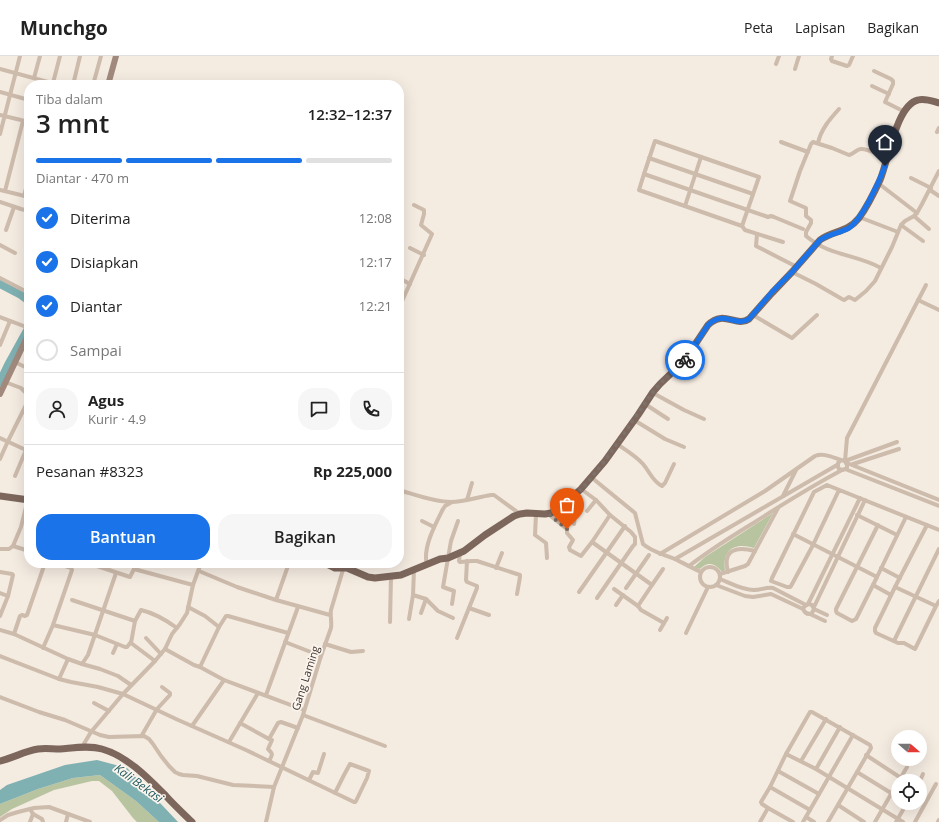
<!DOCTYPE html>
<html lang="id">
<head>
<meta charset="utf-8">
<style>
	body { margin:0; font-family:"Open Sans",sans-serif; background:#f6f6f6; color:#222; height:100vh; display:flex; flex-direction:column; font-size:15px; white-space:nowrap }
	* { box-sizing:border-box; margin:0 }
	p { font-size:13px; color:#767676 }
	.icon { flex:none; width:22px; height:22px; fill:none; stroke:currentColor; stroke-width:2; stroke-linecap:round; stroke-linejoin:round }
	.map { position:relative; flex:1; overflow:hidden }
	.details { position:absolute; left:24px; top:24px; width:380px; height:488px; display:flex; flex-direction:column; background:#fff; border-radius:16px; box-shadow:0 4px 16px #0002 }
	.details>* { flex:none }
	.needle { width:26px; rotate:110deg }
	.buttons { position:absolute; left:891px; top:674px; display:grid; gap:8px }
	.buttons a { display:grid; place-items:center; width:36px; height:36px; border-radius:50%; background:#fff; box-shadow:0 4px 16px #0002; font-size:20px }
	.pin { position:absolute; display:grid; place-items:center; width:34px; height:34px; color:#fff; margin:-41px -17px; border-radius:50% 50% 50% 0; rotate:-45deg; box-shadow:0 0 4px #0007 }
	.pin .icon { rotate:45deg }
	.courier { position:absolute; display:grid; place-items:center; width:40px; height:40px; margin:-20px; border:3px solid #1a73e8; border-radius:50%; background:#fff; color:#222; box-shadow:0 1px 5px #0007 }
	.head em { font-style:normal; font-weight:600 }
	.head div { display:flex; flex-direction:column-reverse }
	.head { display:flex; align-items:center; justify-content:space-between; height:68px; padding:0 12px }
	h1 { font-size:26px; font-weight:600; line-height:30px }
	.bar { display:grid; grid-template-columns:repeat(4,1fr); gap:6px 4px; align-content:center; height:48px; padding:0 12px }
	.bar i { height:5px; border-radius:3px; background:#e0e0e0 }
	.bar .current { background:#1a73e8 }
	.bar p { grid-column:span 4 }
	.line { display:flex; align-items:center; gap:10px; padding:0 12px; border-top:1px solid #e0e0e0 }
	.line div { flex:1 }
	.round { display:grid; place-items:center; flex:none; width:42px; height:42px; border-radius:16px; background:#f6f6f6 }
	ol { padding:0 12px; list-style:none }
	li { display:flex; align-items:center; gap:12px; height:44px }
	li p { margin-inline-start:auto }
	li .icon { padding:4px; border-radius:50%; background:#1a73e8; color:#fff; stroke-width:4 }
	li:last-child { color:#767676 }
	li i { width:22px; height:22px; border:2px solid #e0e0e0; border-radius:50% }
	.cta { display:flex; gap:8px; margin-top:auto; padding:8px 12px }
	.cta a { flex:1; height:46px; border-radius:16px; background:#1a73e8; color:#fff; font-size:16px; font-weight:600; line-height:46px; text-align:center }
	.cta a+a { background:#f6f6f6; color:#222 }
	header { display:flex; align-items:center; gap:24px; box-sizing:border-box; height:56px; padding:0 20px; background:#fff; border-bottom:1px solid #e0e0e0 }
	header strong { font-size:19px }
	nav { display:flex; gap:22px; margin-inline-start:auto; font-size:14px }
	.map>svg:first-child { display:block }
	.green { fill:#b8c4a0 }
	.water { fill:#7fb0b2 }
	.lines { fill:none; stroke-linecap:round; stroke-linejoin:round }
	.river { stroke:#7fb0b2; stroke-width:8 }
	.street { stroke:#cdbbac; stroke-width:4 }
	.secondary { stroke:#a18a7d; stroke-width:6 }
	.primary { stroke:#7d675c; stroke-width:7 }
	.done { stroke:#7c716b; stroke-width:4; stroke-dasharray:0 7.2 }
	.route { stroke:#1a73e8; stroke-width:5 }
	.labels { text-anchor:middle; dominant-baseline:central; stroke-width:3.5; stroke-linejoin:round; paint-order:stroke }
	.street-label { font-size:11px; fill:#3b302b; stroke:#fbf5ee }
	.water-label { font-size:12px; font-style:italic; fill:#1f5a5e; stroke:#fbf5ee }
</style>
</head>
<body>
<header>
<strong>Munchgo</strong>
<nav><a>Peta</a><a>Lapisan</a><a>Bagikan</a></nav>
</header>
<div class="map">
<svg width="939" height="766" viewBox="0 0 939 766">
	<rect width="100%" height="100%" fill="#f4ebe1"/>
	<!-- green -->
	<g class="green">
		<path d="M773 457 754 492C735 486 722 493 725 514L722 516C715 507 708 505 700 513L694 511 705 501Z"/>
		<path d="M100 719 136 745 159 766H137L133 762 112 735 99 725H92L54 734 12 753 0 761V748L38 733 73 722Z"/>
	</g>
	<!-- water -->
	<path class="water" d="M97 704 127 712 178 766H159L136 745 100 719 73 722 38 733 0 748V734L7 729 65 709Z"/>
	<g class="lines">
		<!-- river -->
		<g class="river">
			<path d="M0 228 21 239 29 245"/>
			<path d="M0 326 8 309 29 271"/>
		</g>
		<!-- street -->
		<g class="street">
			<path d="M832 0 831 3 832 5 847 10 849 9 853 0"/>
			<path d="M776 8 779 0"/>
			<path d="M0 13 59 29"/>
			<path d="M795 13 799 0"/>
			<path d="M874 15 891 23 893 25V28L885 46 903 55"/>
			<path d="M34 22 40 0"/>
			<path d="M53 27 60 0"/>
			<path d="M73 29 80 0"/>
			<path d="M93 29 101 0"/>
			<path d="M872 30 889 38"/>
			<path d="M0 36 29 44"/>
			<path d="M0 59 29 66"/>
			<path d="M937 76 939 72"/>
			<path d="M0 78 20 0"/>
			<path d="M781 86 808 96"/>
			<path d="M818 87C821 73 830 63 839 53"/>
			<path d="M649 102 753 138"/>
			<path d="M644 118 768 161 771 160 774 161 803 173"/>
			<path d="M911 122 931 132"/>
			<path d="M878 127 917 157"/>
			<path d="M0 134 29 141"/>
			<path d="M930 134 939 140"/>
			<path d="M5 135 23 65"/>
			<path d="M24 140 29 121"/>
			<path d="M0 146 21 153 29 155"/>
			<path d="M685 150 701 101"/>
			<path d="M914 160 929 173"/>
			<path d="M859 161 898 176"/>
			<path d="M26 167 29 159"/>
			<path d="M901 169 923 185"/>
			<path d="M742 170 759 121 655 85 644 118 639 134 742 170 745 174 783 186"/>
			<path d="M6 174 14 151"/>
			<path d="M757 178 756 190 797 211"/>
			<path d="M0 189 15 197"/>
			<path d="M410 192 424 199"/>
			<path d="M881 212C864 202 843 200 825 192 818 189 812 185 806 180V176L811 167V164L806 160V152L790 145 800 115 811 88 813 86 832 92 849 99C854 98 857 93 861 93 866 92 882 100 887 101"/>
			<path d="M792 216 816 228 842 243 844 244 849 241 855 244 866 235 875 225 892 191 901 169 905 165 914 160 917 157 922 148 939 115"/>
			<path d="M0 222 29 237"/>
			<path d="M399 222 410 228"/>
			<path d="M918 244 939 254"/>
			<path d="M399 252 432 178 421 169 424 158V154L414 149"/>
			<path d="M753 259 792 282 817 259"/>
			<path d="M0 261 29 272"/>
			<path d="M0 289 10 265"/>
			<path d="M15 306 29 313"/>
			<path d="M5 326 21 332 25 336 29 337"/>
			<path d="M653 337 684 354 704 363"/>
			<path d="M645 348 668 363"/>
			<path d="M634 364 665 383 684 391"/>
			<path d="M0 382 26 394"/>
			<path d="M897 386 845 405 847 382 926 229"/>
			<path d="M617 388C626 394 636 400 643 408 650 416 652 425 662 430L665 427 674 408"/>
			<path d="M0 403 8 385 29 343"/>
			<path d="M847 407 939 444"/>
			<path d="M853 408 899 393"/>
			<path d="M845 413 939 450"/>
			<path d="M15 420 26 394 29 392"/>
			<path d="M591 421 635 457 643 488C652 496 663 498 675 503 683 507 692 512 701 516"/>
			<path d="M581 433 596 444 610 459 631 476 635 481V488L633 490 597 542"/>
			<path d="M399 434C416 439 434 446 451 446 464 446 478 441 491 439H494L520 458"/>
			<path d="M839 434 813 489 791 530 790 531H787L771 525 772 522 814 436 827 429 939 474"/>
			<path d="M783 440 796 414"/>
			<path d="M467 444 472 427"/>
			<path d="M564 450C569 455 576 460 574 468"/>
			<path d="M587 455 596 444"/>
			<path d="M536 458 535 479 546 487 547 502"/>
			<path d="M548 458 553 462 567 473V477L573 484 569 491 570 494 581 500 592 486 652 529 638 550 641 554 664 567"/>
			<path d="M857 459 897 479"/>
			<path d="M422 465 434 471"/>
			<path d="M793 478 877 521 906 461"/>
			<path d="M592 486 610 459"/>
			<path d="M13 490 21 471 28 443"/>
			<path d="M0 493H9L13 490 29 495"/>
			<path d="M460 497 459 505 460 506 472 505H477L520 519V521L517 538"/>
			<path d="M660 498 765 435 815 400C825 396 835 403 845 405L847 409V412L843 414 839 413 838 411V407L841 404"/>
			<path d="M675 503 837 409"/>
			<path d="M57 507 71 512 72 514 53 569 95 579 125 591H127L131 586"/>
			<path d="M88 507 130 521 137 507"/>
			<path d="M257 508V507"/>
			<path d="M427 509C422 492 436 467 443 453L445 450 452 446"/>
			<path d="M689 510C710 494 732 480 755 466 783 448 812 430 842 414"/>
			<circle cx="710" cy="521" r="10"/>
			<path d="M496 512 502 497"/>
			<path d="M881 512 900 522"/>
			<path d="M134 513 193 529"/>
			<path d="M199 515 237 531 276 544 330 559"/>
			<path d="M0 516 12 518 13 519 8 540 0 560"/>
			<path d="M728 516C722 493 737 490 755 495"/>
			<path d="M720 518 745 510 748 508 778 452"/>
			<path d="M877 521 856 563 852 565 837 557 836 555V553L878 469"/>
			<path d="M720 523C730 527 742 534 754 534 761 534 766 531 773 532L806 549"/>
			<path d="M652 529 663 513"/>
			<path d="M716 529 745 540 753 541 771 538 803 553C805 557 808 559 812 557L814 553 812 549 808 548 804 551 803 553"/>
			<path d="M873 529 891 539"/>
			<path d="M895 531 927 469"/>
			<path d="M626 532 649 499"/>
			<path d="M614 533 638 550"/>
			<path d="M579 536 625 470"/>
			<path d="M0 537 8 540"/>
			<path d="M413 539 426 543 438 555 453 562"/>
			<path d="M72 544 135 565"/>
			<path d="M276 544 289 507"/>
			<path d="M452 548 454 535 443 531 451 485 458 465"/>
			<path d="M808 548 860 442"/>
			<path d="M616 549 623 539"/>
			<path d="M936 550 895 531 875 572V575L876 577 898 587H904L915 593 936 550 939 545"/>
			<path d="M188 551 205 560 219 571"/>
			<path d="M814 551 865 444"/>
			<path d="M469 552 489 559"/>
			<path d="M814 553 827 559"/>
			<path d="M421 557 426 543"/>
			<path d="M810 558 825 565"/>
			<path d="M409 563 413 539 414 514"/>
			<path d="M390 566 391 520"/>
			<path d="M0 574 14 578 68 603 82 608 100 613 118 620 131 629"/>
			<path d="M660 574 667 562"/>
			<path d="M686 577 708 531"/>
			<path d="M14 578 20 560 22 559 25 560 27 559 45 507"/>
			<path d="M146 582 161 598"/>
			<path d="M457 582 477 532V530L467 526 466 524 467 505"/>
			<path d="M894 585 939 493"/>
			<path d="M285 586 321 600"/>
			<path d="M325 588 351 596 363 595"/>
			<path d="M43 592 53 569"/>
			<path d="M165 593 194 609 200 611 224 624 304 654"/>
			<path d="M113 597 117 588"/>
			<path d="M0 600 59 623 71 626 98 631 123 638 176 663 246 694 354 746H355L356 745 367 722 369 715 350 708 344 719 335 737"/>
			<path d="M155 605 131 587 135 565 141 554C154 557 166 564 177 572"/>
			<path d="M82 608 88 599 116 517"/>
			<path d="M200 611 219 571 226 560H228L288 577"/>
			<path d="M59 623 68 603"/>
			<path d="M266 639 298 551"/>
			<path d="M0 641 39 656 65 664 100 679 109 681 144 680 149 683 153 688 161 700 169 710 175 716 179 718 183 719 197 720 233 729 274 731"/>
			<path d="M94 647 109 655"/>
			<path d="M303 659 385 690"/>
			<path d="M240 667 269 683"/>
			<path d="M192 670 224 624"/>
			<path d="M142 679 157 653 170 639V637L162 631"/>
			<path d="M229 686 258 637"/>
			<path d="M82 691 91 676 123 638 155 605 165 593 172 578 180 568 187 557 193 529 201 507"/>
			<path d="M786 698 816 713 903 766"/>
			<path d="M866 699 901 722"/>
			<path d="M269 705C273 698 273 698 268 693L272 684 269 683 278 667 281 666 298 672"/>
			<path d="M801 705 826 663"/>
			<path d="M816 713 840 671"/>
			<path d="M778 715 819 738"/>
			<path d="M857 716 891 737"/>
			<path d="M900 723 907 711"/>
			<path d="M309 724 313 716 318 717 324 698"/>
			<path d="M920 725 923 718"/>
			<path d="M838 749 864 766"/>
			<path d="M768 752 762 748 761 746 770 731"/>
			<path d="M30 753 33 758 30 766"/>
			<path d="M810 754 770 731 786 698 810 656H812L870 689 871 692 828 766"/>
			<path d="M33 758 42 763 43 766"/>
			<path d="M806 761 814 766"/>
			<path d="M0 764 8 759 18 756 34 752 49 751 90 766"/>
			<path d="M66 766 68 758"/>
			<path d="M266 766 274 731 303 659 321 600 331 572C332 566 330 560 331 554L345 507"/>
			<path d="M760 766 768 752 793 766"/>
			<path d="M803 766 853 679"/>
			<path d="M875 766 898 726"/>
			<path d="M896 766 907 747"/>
			<path d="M915 766 936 728"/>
			<path d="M938 766 939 764"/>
		</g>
		<!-- secondary -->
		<g class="secondary">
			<path d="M108 29 116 0"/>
			<path d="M0 338 29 277"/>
		</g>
		<!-- primary -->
		<g class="primary">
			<path d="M0 440 29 444"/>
			<path d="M325 507 335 512H347L368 521 375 522 401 519 440 503 448 502 464 495 485 479 514 460 520 458 527 457 545 458 551 457 561 451 581 433 605 405 638 359 653 336 660 328 684 305 708 269C724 253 736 272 749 263L772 237 792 216 820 184C834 174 847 177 859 162 867 151 874 137 880 124 888 106 896 49 918 44 925 42 932 45 939 47"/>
			<path d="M0 705C13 702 25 695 38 693 45 692 52 693 60 693 73 692 89 689 102 693 127 700 148 722 166 740 174 749 183 757 192 766"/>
		</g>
	</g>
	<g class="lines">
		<!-- done -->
		<path class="done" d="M567 473 553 462 548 457C580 451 632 364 653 336 662 324 676 315 685 304"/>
		<!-- route -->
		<path class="route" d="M685 304 708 269C724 253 736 272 749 263L772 236 792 216 820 184C829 178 840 177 849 172 863 162 879 126 885 110"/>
	</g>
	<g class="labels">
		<!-- street labels -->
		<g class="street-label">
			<text transform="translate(305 622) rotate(-72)">Gang Laming</text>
		</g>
		<!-- water labels -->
		<g class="water-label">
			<text transform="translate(139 727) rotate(36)">Kali Bekasi</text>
		</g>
	</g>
</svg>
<div class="buttons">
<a><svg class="needle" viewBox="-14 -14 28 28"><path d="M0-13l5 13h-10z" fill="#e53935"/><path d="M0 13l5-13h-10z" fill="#767676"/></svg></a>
<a><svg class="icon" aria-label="locate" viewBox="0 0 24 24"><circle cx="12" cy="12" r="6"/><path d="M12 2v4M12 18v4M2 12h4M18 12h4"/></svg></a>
</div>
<div class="pin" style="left:567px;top:473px;background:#ea580c"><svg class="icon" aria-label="bag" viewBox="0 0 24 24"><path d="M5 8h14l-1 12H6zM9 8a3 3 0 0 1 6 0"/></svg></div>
<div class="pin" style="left:885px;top:110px;background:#1f2937"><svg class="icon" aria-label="home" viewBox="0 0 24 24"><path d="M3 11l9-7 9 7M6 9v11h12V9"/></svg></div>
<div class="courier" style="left:685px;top:304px"><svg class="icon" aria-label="bike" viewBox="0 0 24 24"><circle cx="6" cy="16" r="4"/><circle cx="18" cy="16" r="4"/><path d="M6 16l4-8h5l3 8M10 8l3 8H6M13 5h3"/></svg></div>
<section class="details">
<div class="head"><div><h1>3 mnt</h1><p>Tiba dalam</p></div><em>12:32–12:37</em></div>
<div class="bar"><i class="current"></i><i class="current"></i><i class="current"></i><i></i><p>Diantar · 470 m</p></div>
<ol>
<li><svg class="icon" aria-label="check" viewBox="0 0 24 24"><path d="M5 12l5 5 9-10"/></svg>Diterima<p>12:08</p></li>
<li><svg class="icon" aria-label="check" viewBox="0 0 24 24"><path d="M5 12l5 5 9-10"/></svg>Disiapkan<p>12:17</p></li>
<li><svg class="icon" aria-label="check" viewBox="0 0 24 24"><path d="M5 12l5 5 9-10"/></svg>Diantar<p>12:21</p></li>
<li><i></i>Sampai</li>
</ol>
<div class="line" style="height:72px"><a class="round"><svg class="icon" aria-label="person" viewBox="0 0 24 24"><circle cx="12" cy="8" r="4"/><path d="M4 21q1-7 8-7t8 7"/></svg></a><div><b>Agus</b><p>Kurir · 4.9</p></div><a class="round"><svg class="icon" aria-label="chat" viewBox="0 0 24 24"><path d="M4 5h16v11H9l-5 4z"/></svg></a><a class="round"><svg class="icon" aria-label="phone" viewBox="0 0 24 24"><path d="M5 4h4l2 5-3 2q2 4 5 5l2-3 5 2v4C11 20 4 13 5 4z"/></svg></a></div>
<div class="line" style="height:52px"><div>Pesanan #8323</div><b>Rp 225,000</b></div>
<div class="cta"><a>Bantuan</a><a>Bagikan</a></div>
</section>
</div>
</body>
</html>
